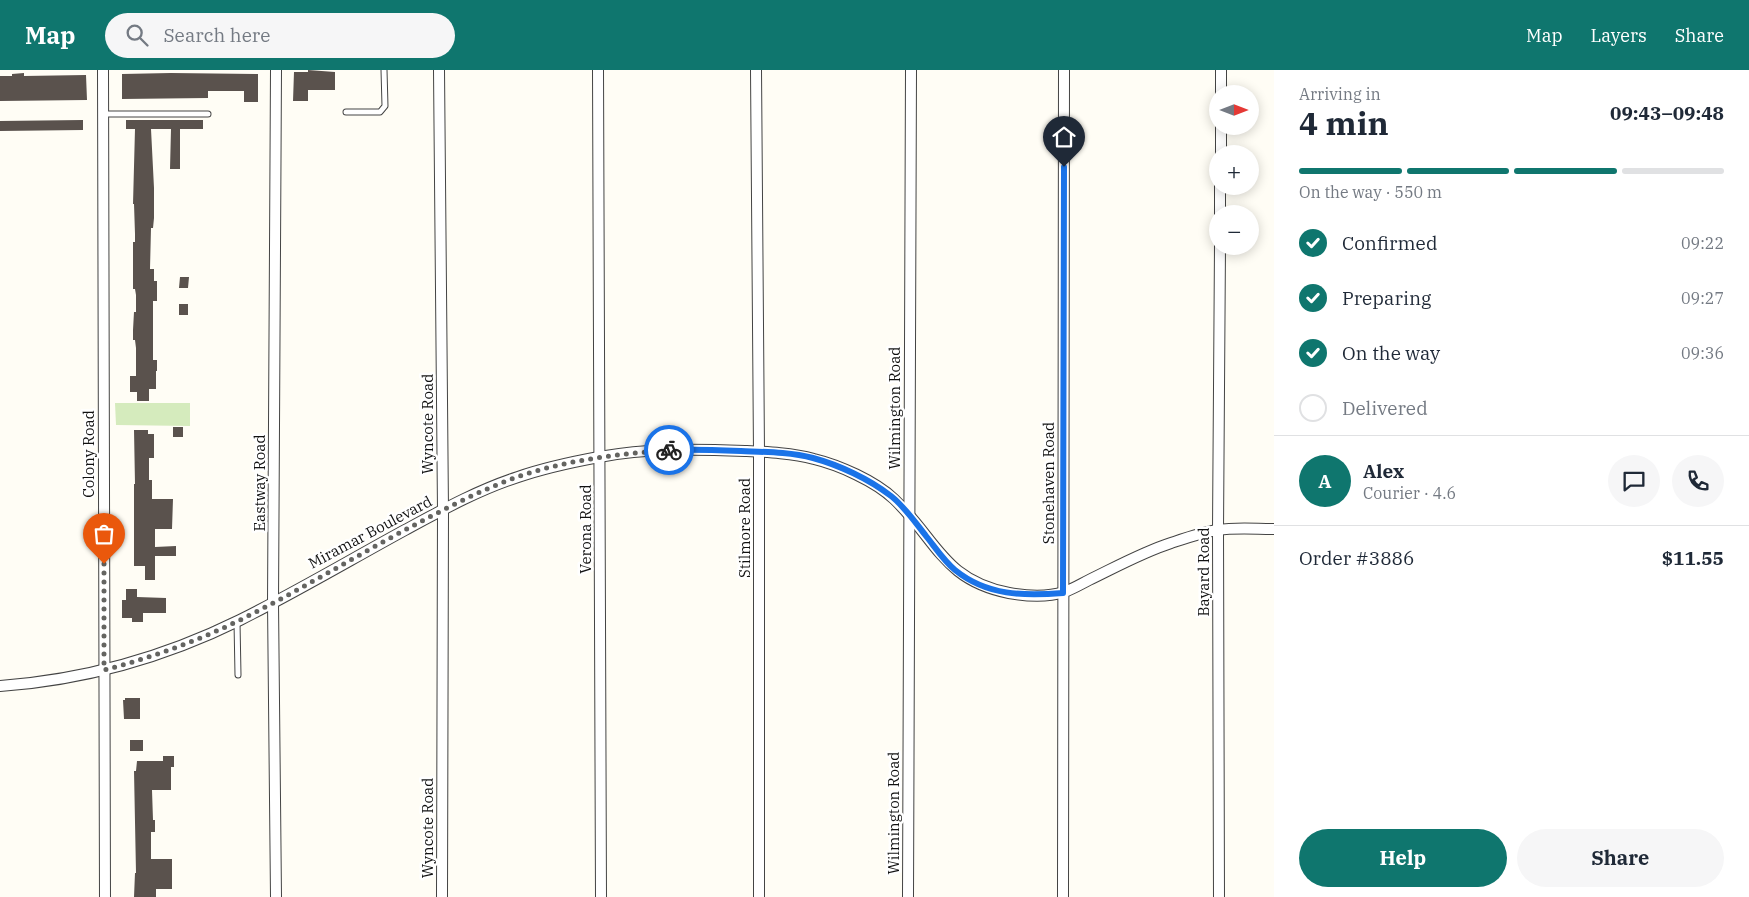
<!DOCTYPE html>
<html lang="en">
<head>
<meta charset="utf-8">
<style>
	body { margin:0; font-family:"IBM Plex Serif",serif; background:#f6f6f7; color:#1f2937; height:100vh; display:flex; flex-direction:column; font-size:19px; white-space:nowrap }
	* { box-sizing:border-box; margin:0 }
	p { font-size:16px; color:#747a83 }
	.icon { flex:none; width:28px; height:28px; fill:none; stroke:currentColor; stroke-width:2; stroke-linecap:round; stroke-linejoin:round }
	.map { position:relative; flex:1; overflow:hidden }
	.side { display:flex; flex-direction:column; background:#fff; width:475px }
	.side>* { flex:none }
	.needle { width:32px; rotate:90deg }
	.buttons { position:absolute; left:1209px; top:15px; display:grid; gap:10px }
	.buttons a { display:grid; place-items:center; width:50px; height:50px; border-radius:50%; background:#fff; box-shadow:0 2px 12px #0003; font-size:25px }
	.pin { position:absolute; display:grid; place-items:center; width:42px; height:42px; color:#fff; margin:-51px -21px; border-radius:50% 50% 50% 0; rotate:-45deg; box-shadow:0 0 5px #0007 }
	.pin .icon { rotate:45deg }
	.courier { position:absolute; display:grid; place-items:center; width:50px; height:50px; margin:-25px; border:4px solid #1a73e8; border-radius:50%; background:#fff; color:#222; box-shadow:0 1px 6px #0007 }
	.head em { font-style:normal; font-weight:800 }
	.head div { display:flex; flex-direction:column-reverse }
	.head { display:flex; align-items:center; justify-content:space-between; height:85px; padding:0 25px }
	h1 { font-size:32px; font-weight:800; line-height:38px }
	.bar { display:grid; grid-template-columns:repeat(4,1fr); gap:8px 5px; align-content:center; height:60px; padding:0 25px }
	.bar i { height:6px; border-radius:4px; background:#e0e1e3 }
	.bar .selected { background:#0f766e }
	.bar p { grid-column:span 4 }
	.line { display:flex; align-items:center; gap:12px; padding:0 25px; border-top:1px solid #e0e1e3 }
	.line div { flex:1 }
	.round { display:grid; place-items:center; flex:none; width:52px; height:52px; border-radius:26px; background:#f6f6f7 }
	ol { padding:0 25px; list-style:none }
	li { display:flex; align-items:center; gap:15px; height:55px }
	li p { margin-inline-start:auto }
	li .icon { padding:5px; border-radius:50%; background:#0f766e; color:#fff; stroke-width:4 }
	li:last-child { color:#747a83 }
	li i { width:28px; height:28px; border:2px solid #e0e1e3; border-radius:50% }
	.button { display:flex; gap:10px; margin-top:auto; padding:10px 25px }
	.button a { flex:1; height:58px; border-radius:30px; background:#0f766e; color:#fff; font-size:20px; font-weight:800; line-height:58px; text-align:center }
	.button a+a { background:#f6f6f7; color:#1f2937 }
	header { display:flex; align-items:center; gap:30px; box-sizing:border-box; height:70px; padding:0 25px; background:#0f766e; color:#fff }
	header strong { font-size:24px }
	nav { display:flex; gap:28px; margin-inline-start:auto; font-size:18px }
	.search { width:350px; height:45px; background:#f6f6f7; display:flex; align-items:center; gap:12px; box-sizing:border-box; padding:0 18px; border-radius:28px; color:#747a83; font-size:19px }
	main { display:flex; flex:1; min-height:0 }
	.map>svg:first-child { display:block }
	.green { fill:#d5ebbd }
	.building { fill:#5a524d }
	.lines { fill:none; stroke-linecap:round; stroke-linejoin:round }
	.service-casing { stroke:#444; stroke-width:7 }
	.minor-casing { stroke:#444; stroke-width:12 }
	.service { stroke:#fff; stroke-width:5 }
	.minor { stroke:#fff; stroke-width:10 }
	.done { stroke:#646461; stroke-width:5; stroke-dasharray:0 9 }
	.route { stroke:#1a73e8; stroke-width:6 }
	.labels { text-anchor:middle; dominant-baseline:central; stroke-width:5; stroke-linejoin:round; paint-order:stroke }
	.street-label { font-size:15px; fill:#111; stroke:#fff }
</style>
</head>
<body>
<header>
<strong>Map</strong>
<div class="search"><svg class="icon" aria-label="search" viewBox="0 0 24 24"><circle cx="10" cy="10" r="6"/><path d="M15 15l6 6"/></svg>Search here</div>
<nav><a>Map</a><a>Layers</a><a>Share</a></nav>
</header>
<main>
<div class="map">
<svg width="1274" height="827" viewBox="0 0 1274 827">
	<rect width="100%" height="100%" fill="#fffdf5"/>
	<!-- green -->
	<path class="green" d="M115 333H190V356L116 355Z"/>
	<!-- building -->
	<g class="building">
		<path d="M308 0 335 2V20H308V31H293L294 2H308Z"/>
		<path d="M24 3V6L86 5 87 30 0 31V6H12V4Z"/>
		<path d="M171 3 258 4V32H244V21H208V28L122 29V4Z"/>
		<path d="M83 50V60L0 61V51Z"/>
		<path d="M126 50H203V59H180V99H170L171 59H151L154 118V148L153 158H151L150 199H154V211H157V231H153V290H157V301H156V319H149V331H137V322H130V306H136V278L135 270H133V260L134 242H136V225L135 219H133V172H135V164L134 134H133L135 59H126Z"/>
		<path d="M180 207H189L188 218H179Z"/>
		<rect x="179" y="234" width="9" height="11"/>
		<rect x="173" y="357" width="10" height="10"/>
		<path d="M134 360H148V364H154V388H149V410H152V429H173L172 459H155V477L176 476V486H155V510H145V496H134V414H135Z"/>
		<path d="M126 519H137V527L166 528V543H143V552H132V548H122V530H126Z"/>
		<path d="M125 628H140V649H124L123 630H125Z"/>
		<rect x="130" y="670" width="13" height="11"/>
		<path d="M163 686H174V697H171V720H152L153 750H155V762H151V789H172V819H156V827H134L135 803H136L134 701H136L137 691H163Z"/>
	</g>
	<g class="lines">
		<defs>
			<g id="service">
				<path d="M346 42H380L385 36 384 0"/>
				<path d="M103 44H208"/>
				<path d="M237 552 238 605"/>
			</g>
			<g id="minor">
				<path d="M103 0 105 827"/>
				<path d="M276 0 273 533 276 827"/>
				<path d="M439 0 443 440 442 827"/>
				<path d="M598 0 601 827"/>
				<path d="M756 0 759 382V827"/>
				<path d="M1221 24V0"/>
				<path d="M1221 84V56"/>
				<path d="M1220 144V116"/>
				<path d="M0 616C84 610 165 587 240 550 296 522 350 490 405 460 442 440 478 420 518 407 544 398 572 392 599 387 647 378 696 379 745 381 767 382 792 383 814 389 839 395 875 411 894 429 937 470 943 510 1009 523 1026 526 1048 527 1064 522 1073 519 1081 514 1089 510 1116 497 1143 482 1171 473 1186 468 1203 462 1218 460 1236 457 1256 459 1274 459"/>
				<path d="M908 827 911 0"/>
				<path d="M1063 827 1064 0"/>
				<path d="M1219 827 1218 460 1220 176"/>
			</g>
		</defs>
		<!-- service casing -->
		<use href="#service" class="service-casing"/>
		<!-- minor casing -->
		<use href="#minor" class="minor-casing"/>
		<!-- service -->
		<use href="#service" class="service"/>
		<!-- minor -->
		<use href="#minor" class="minor"/>
	</g>
	<g class="lines">
		<!-- done -->
		<path class="done" d="M104 494V600C150 588 195 572 238 551 295 523 349 490 405 460 441 441 478 421 517 407 566 390 618 384 669 380"/>
		<!-- route -->
		<path class="route" d="M669 380C693 379 717 380 741 381 765 382 790 382 813 388 839 395 869 409 891 426 904 436 915 452 926 466 935 477 944 491 955 500 987 526 1024 526 1063 523L1064 97"/>
	</g>
	<g class="labels">
		<!-- street labels -->
		<g class="street-label">
			<text transform="translate(894 338) rotate(-90)">Wilmington Road</text>
			<text transform="translate(427 354) rotate(-90)">Wyncote Road</text>
			<text transform="translate(88 384) rotate(-90)">Colony Road</text>
			<text transform="translate(259 413) rotate(-90)">Eastway Road</text>
			<text transform="translate(1048 413) rotate(-90)">Stonehaven Road</text>
			<text transform="translate(744 458) rotate(-90)">Stilmore Road</text>
			<text transform="translate(585 459) rotate(-90)">Verona Road</text>
			<text transform="translate(370 462) rotate(-28)">Miramar Boulevard</text>
			<text transform="translate(1203 502) rotate(-90)">Bayard Road</text>
			<text transform="translate(893 743) rotate(-90)">Wilmington Road</text>
			<text transform="translate(427 758) rotate(-90)">Wyncote Road</text>
		</g>
	</g>
</svg>
<div class="buttons">
<a><svg class="needle" viewBox="-14 -14 28 28"><path d="M0-13l5 13h-10z" fill="#e53935"/><path d="M0 13l5-13h-10z" fill="#747a83"/></svg></a>
<a>+</a>
<a>−</a>
</div>
<div class="pin" style="left:104px;top:494px;background:#ea580c"><svg class="icon" aria-label="bag" viewBox="0 0 24 24"><path d="M5 8h14l-1 12H6zM9 8a3 3 0 0 1 6 0"/></svg></div>
<div class="pin" style="left:1064px;top:97px;background:#1f2937"><svg class="icon" aria-label="home" viewBox="0 0 24 24"><path d="M3 11l9-7 9 7M6 9v11h12V9"/></svg></div>
<div class="courier" style="left:669px;top:380px"><svg class="icon" aria-label="bike" viewBox="0 0 24 24"><circle cx="6" cy="16" r="4"/><circle cx="18" cy="16" r="4"/><path d="M6 16l4-8h5l3 8M10 8l3 8H6M13 5h3"/></svg></div>
</div>
<section class="side">
<div class="head"><div><h1>4 min</h1><p>Arriving in</p></div><em>09:43–09:48</em></div>
<div class="bar"><i class="selected"></i><i class="selected"></i><i class="selected"></i><i></i><p>On the way · 550 m</p></div>
<ol>
<li><svg class="icon" aria-label="check" viewBox="0 0 24 24"><path d="M5 12l5 5 9-10"/></svg>Confirmed<p>09:22</p></li>
<li><svg class="icon" aria-label="check" viewBox="0 0 24 24"><path d="M5 12l5 5 9-10"/></svg>Preparing<p>09:27</p></li>
<li><svg class="icon" aria-label="check" viewBox="0 0 24 24"><path d="M5 12l5 5 9-10"/></svg>On the way<p>09:36</p></li>
<li><i></i>Delivered</li>
</ol>
<div class="line" style="height:90px"><b class="round" style="background:#0f766e;color:#fff">A</b><div><b>Alex</b><p>Courier · 4.6</p></div><a class="round"><svg class="icon" aria-label="chat" viewBox="0 0 24 24"><path d="M4 5h16v11H9l-5 4z"/></svg></a><a class="round"><svg class="icon" aria-label="phone" viewBox="0 0 24 24"><path d="M5 4h4l2 5-3 2q2 4 5 5l2-3 5 2v4C11 20 4 13 5 4z"/></svg></a></div>
<div class="line" style="height:65px"><div>Order #3886</div><b>$11.55</b></div>
<div class="button"><a>Help</a><a>Share</a></div>
</section>
</main>
</body>
</html>
